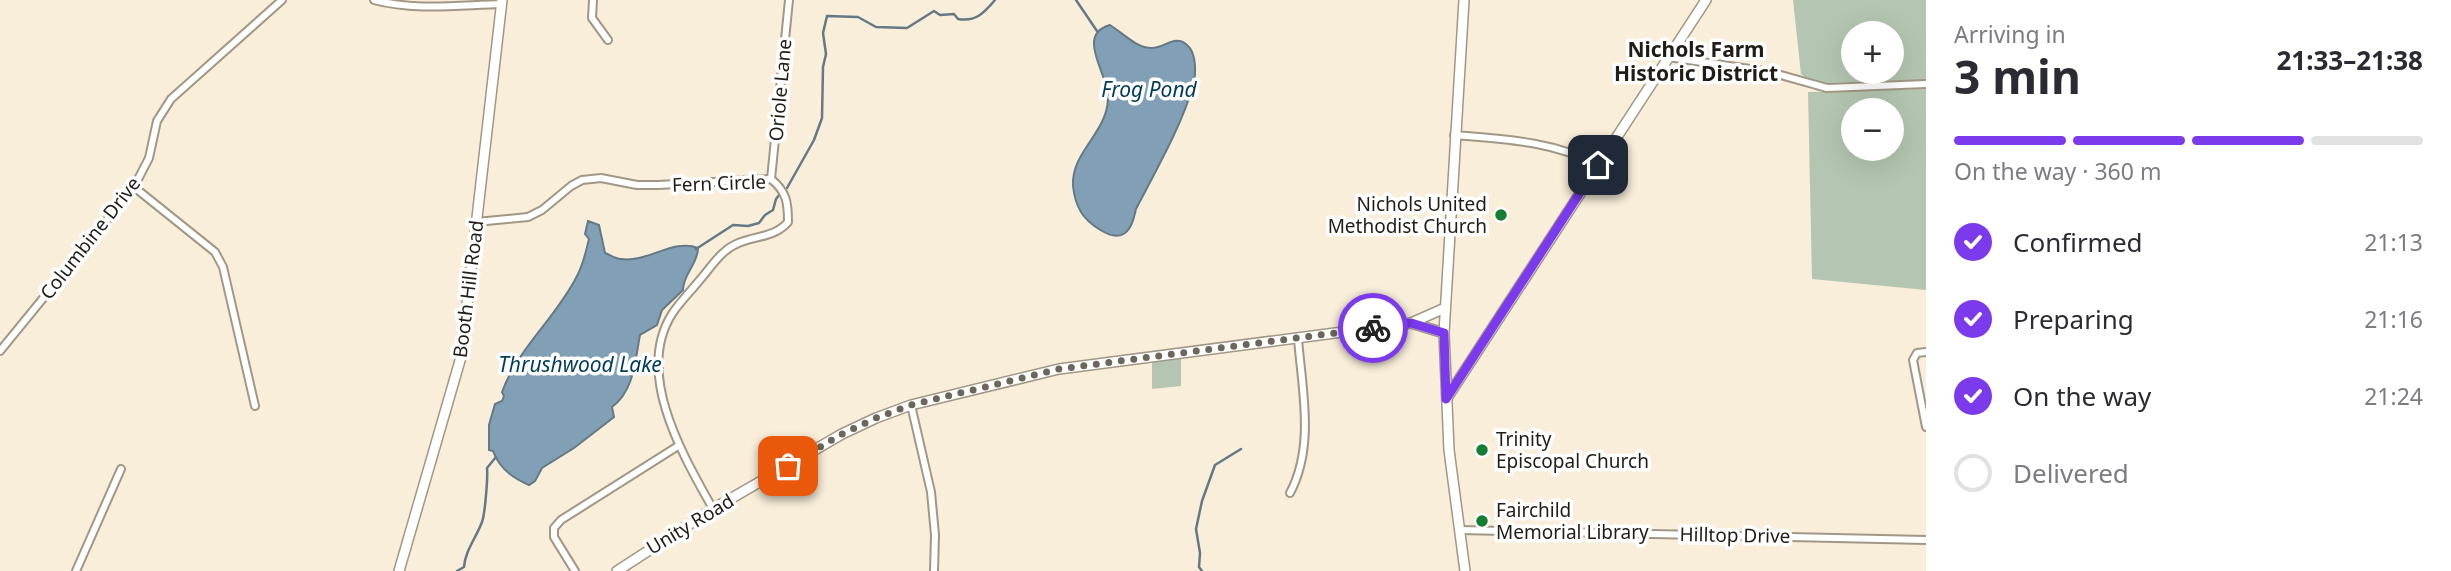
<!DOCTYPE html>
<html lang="en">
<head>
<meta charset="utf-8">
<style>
	body { margin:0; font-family:"Noto Sans",sans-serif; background:#f7f7f7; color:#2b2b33; height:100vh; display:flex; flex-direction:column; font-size:26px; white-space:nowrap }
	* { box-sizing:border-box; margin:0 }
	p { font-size:23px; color:#7c7c81 }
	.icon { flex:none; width:38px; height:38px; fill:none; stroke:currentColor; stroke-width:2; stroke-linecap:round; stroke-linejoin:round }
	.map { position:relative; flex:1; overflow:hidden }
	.side { display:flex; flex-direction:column; background:#fff; width:525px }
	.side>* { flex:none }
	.tools { position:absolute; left:1841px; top:21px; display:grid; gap:14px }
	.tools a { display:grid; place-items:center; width:63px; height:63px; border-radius:50%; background:#fff; box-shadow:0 7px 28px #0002; font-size:35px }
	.pin { position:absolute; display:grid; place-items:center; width:60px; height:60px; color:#fff; margin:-30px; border-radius:14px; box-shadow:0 4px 10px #0006 }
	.courier { position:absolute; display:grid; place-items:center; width:70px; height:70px; margin:-35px; border:5px solid #7c3aed; border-radius:50%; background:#fff; color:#222; box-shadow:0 2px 9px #0007 }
	.head em { font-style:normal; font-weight:700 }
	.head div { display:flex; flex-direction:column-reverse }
	.head { display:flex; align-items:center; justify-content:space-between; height:119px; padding:0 28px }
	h1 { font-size:46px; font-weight:700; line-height:52px }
	.bar { display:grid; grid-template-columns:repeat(4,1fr); gap:10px 7px; align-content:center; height:84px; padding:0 28px }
	.bar i { height:9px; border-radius:5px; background:#e1e1e2 }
	.bar .current { background:#7c3aed }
	.bar p { grid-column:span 4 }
	ol { padding:0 28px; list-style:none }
	li { display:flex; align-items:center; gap:21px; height:77px }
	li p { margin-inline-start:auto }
	li .icon { padding:7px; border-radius:50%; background:#7c3aed; color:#fff; stroke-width:4 }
	li:last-child { color:#7c7c81 }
	li i { width:38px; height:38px; border:4px solid #e1e1e2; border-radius:50% }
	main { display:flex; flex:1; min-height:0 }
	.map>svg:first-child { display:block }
	.green { fill:#b4c6b1; fill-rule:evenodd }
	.water { fill:#81a0b5; stroke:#647985; stroke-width:2 }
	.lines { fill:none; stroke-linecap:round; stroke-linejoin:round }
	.stream { stroke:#647985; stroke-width:2.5 }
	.street-casing { stroke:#a19785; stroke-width:10 }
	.secondary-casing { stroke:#a19785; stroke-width:12 }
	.street { stroke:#fff; stroke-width:6 }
	.secondary { stroke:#fff; stroke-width:9 }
	.done { stroke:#6d665b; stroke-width:7; stroke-dasharray:0 12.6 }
	.route { stroke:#7c3aed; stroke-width:9 }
	.poi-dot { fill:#157e33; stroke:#fff; stroke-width:2.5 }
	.labels { text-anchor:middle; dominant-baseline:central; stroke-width:7; stroke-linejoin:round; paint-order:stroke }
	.street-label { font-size:19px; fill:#211d16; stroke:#fff }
	.poi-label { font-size:19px; fill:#211d16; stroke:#fff; text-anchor:start }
	.neighbourhood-label { font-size:21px; font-weight:bold; fill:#211d16; stroke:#fff }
	.water-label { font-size:21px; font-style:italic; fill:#003c5a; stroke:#fff }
</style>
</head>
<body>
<main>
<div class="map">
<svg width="1926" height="571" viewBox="0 0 1926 571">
	<rect width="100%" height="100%" fill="#f9eeda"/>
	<!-- green -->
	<g class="green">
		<path d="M1793 0H1926V80L1826 83 1810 81 1801 74ZM1853 33H1892V72H1853Z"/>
		<path d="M1926 89V290L1812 279 1808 92ZM1892 110V149H1853V110Z"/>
		<path d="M1181 351V386L1152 389V354Z"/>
	</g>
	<!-- water -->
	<g class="water">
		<path d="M1110 25C1123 33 1136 48 1152 48 1165 48 1175 34 1187 45 1197 53 1196 75 1193 86 1182 125 1155 172 1136 209 1134 217 1132 228 1125 233 1112 243 1087 222 1081 212 1076 204 1074 195 1073 186 1071 152 1107 133 1108 99 1110 76 1074 35 1110 25Z"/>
		<path d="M588 221 599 225 605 253C610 255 616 259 621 259 647 263 674 238 698 248 698 264 683 274 683 290L662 310 657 325 640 335C635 361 634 391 612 407L614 417 574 448 542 468 535 481 529 485C512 478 499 468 493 451L489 450V425L495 404 502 401 504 396 502 392C518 348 556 318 577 276 583 265 586 252 589 239L585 234Z"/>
	</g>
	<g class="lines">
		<!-- stream -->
		<g class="stream">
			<path d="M1076 0 1097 31"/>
			<path d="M787 188 814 140 822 118 823 67 826 54 823 33 827 16 858 17 876 27 907 28 934 11 940 15 954 14 958 19C976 22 984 13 995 0"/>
			<path d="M696 249 733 225 748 226 759 223 765 215 773 210 776 199 780 194"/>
			<path d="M457 571 464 567C465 551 476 538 482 522 485 514 488 477 487 468L496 457"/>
			<path d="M1202 571 1199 567 1200 553 1196 529 1202 501 1215 465 1241 449"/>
		</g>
		<defs>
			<g id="street">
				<path d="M374 0C415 11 459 5 501 4"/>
				<path d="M593 0 592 18 608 40"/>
				<path d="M1668 57 1770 72 1827 88 1926 84"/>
				<path d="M1454 135C1503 139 1554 141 1598 165"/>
				<path d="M771 179 789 0"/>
				<path d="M134 187 215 252 223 267 255 406"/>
				<path d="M476 222 528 217 542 210 571 186 582 180 601 178 637 185H658L771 179C787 192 788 203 788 222 771 242 744 233 723 253 714 261 707 272 699 281 690 292 679 303 672 314 634 374 684 457 713 509"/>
				<path d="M0 351 134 187 149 158 157 121 171 99 282 0"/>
				<path d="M1926 352 1917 353 1913 360 1926 427"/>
				<path d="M911 405 931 492 935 535 934 571"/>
				<path d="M1290 493C1315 446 1302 389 1298 339"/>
				<path d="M1460 530 1926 540"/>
				<path d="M76 571 121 469"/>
				<path d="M575 571 554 537V528L561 520 678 446"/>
			</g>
			<g id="secondary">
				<path d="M1464 0 1444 333 1449 450 1465 571"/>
				<path d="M1411 323 1444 333"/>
				<path d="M1447 398 1706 0"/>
				<path d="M399 571 461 357 502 0"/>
				<path d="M617 571 713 509 842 434 876 418 911 405 1059 369 1411 323 1445 308"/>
			</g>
		</defs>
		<!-- street casing -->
		<use href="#street" class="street-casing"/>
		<!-- secondary casing -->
		<use href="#secondary" class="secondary-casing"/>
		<!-- street -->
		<use href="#street" class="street"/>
		<!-- secondary -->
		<use href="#secondary" class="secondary"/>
	</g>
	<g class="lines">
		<!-- done -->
		<path class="done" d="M788 466 842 434 876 418 911 405 1059 369 1373 328"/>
		<!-- route -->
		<path class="route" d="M1373 328 1411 323 1444 333 1446 399 1598 165"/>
	</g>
	<!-- markers -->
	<g class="poi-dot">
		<circle cx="1501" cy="215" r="7"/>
		<circle cx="1482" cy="450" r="7"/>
		<circle cx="1482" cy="521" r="7"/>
	</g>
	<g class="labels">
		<!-- street labels -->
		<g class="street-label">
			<text transform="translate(780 90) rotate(-85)">Oriole Lane</text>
			<text transform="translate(719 183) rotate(-2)">Fern Circle</text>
			<text transform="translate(90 238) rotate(-52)">Columbine Drive</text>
			<text transform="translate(468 289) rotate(-83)">Booth Hill Road</text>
			<text transform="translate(690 524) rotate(-31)">Unity Road</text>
			<text transform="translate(1735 535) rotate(1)">Hilltop Drive</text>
		</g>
		<!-- poi labels -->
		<g class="poi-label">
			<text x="1487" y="204" text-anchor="end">Nichols United<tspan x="1487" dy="22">Methodist Church</tspan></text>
			<text x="1496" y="439">Trinity<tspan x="1496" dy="22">Episcopal Church</tspan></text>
			<text x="1496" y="510">Fairchild<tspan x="1496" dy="22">Memorial Library</tspan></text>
		</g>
		<!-- neighbourhood labels -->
		<g class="neighbourhood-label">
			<text x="1696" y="49">Nichols Farm<tspan x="1696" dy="24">Historic District</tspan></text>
		</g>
		<!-- water labels -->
		<g class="water-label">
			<text x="1149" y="89">Frog Pond</text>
			<text x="580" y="364">Thrushwood Lake</text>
		</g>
	</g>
</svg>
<div class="tools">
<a>+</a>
<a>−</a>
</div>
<div class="pin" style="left:788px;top:466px;background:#ea580c"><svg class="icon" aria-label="bag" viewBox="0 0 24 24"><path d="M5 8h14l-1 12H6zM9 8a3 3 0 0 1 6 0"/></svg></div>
<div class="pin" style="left:1598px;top:165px;background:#1f2937"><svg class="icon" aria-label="home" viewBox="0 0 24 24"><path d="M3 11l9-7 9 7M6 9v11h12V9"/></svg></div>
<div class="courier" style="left:1373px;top:328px"><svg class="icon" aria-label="bike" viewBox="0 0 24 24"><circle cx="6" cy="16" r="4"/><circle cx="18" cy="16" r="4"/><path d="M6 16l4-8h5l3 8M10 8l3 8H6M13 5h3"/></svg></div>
</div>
<section class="side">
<div class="head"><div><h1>3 min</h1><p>Arriving in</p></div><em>21:33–21:38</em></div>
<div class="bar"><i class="current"></i><i class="current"></i><i class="current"></i><i></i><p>On the way · 360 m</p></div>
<ol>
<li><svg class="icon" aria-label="check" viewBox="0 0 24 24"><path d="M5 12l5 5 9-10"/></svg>Confirmed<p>21:13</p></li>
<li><svg class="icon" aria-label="check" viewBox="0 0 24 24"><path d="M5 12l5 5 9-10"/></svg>Preparing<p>21:16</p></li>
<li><svg class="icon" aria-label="check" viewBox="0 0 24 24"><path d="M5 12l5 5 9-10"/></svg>On the way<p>21:24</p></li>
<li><i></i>Delivered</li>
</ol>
</section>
</main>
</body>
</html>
